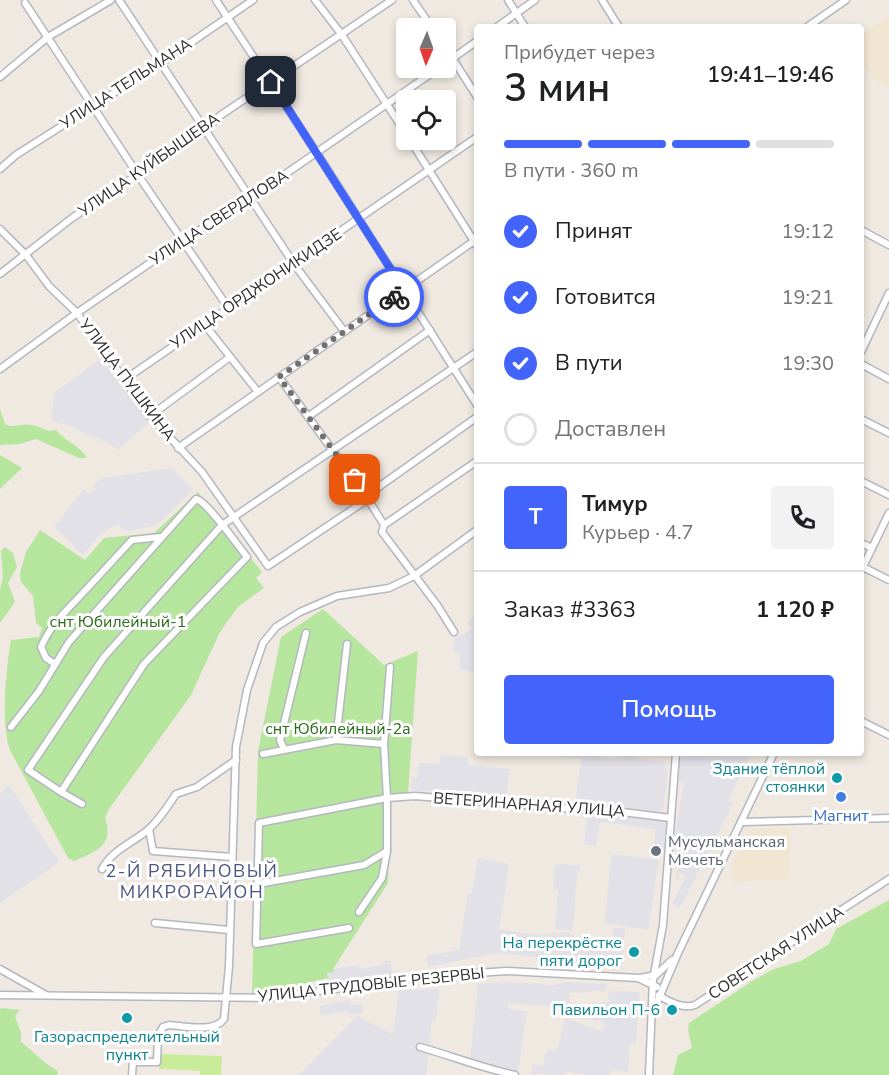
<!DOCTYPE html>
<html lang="ru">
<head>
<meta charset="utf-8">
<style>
	body { margin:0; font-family:"Nunito Sans",sans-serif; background:#f2f2f2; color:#202124; height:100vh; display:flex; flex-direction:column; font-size:22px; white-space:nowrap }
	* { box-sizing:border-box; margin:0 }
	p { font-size:20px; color:#757577 }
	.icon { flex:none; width:33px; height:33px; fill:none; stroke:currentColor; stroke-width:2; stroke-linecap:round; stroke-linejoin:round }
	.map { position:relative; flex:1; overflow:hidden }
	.panel { position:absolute; left:474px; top:24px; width:390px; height:732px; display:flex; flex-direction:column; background:#fff; border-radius:6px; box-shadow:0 3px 9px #0003 }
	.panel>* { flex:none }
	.needle { width:39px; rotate:182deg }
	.tools { position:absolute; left:396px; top:18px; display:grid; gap:12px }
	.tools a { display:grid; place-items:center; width:60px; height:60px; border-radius:6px; background:#fff; box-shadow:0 3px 9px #0003; font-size:30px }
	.pin { position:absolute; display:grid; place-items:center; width:51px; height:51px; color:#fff; margin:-26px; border-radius:12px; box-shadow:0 3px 9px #0006 }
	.courier { position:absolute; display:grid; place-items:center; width:60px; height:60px; margin:-30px; border:4px solid #4264fb; border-radius:50%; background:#fff; color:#222; box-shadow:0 2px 8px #0007 }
	.summary em { font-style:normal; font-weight:600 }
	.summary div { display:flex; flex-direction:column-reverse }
	.summary { display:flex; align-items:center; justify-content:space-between; height:102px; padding:0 30px }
	h1 { font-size:39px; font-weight:600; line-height:45px }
	.bar { display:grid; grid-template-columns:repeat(4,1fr); gap:9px 6px; align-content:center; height:72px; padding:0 30px }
	.bar i { height:8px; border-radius:4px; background:#e0e0e0 }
	.bar .on { background:#4264fb }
	.bar p { grid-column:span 4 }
	.line { display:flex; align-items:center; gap:15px; padding:0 30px; border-top:2px solid #e0e0e0 }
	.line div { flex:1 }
	.round { display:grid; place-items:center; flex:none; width:63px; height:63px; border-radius:6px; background:#f2f2f2 }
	ol { padding:0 30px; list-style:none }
	li { display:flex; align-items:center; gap:18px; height:66px }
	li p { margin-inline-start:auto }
	li .icon { padding:6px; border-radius:50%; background:#4264fb; color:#fff; stroke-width:4 }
	li:last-child { color:#757577 }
	li i { width:33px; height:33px; border:3px solid #e0e0e0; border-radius:50% }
	.button { display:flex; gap:12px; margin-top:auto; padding:12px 30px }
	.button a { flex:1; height:69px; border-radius:6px; background:#4264fb; color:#fff; font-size:24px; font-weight:600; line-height:69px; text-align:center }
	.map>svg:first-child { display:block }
	.industrial { fill:#e3e1e8 }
	.education { fill:#f0e6d1 }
	.green { fill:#b6e59e }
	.pitch { fill:#c9ec9a }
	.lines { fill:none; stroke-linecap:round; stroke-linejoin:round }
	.minor-casing { stroke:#b4b7c1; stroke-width:9 }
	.minor { stroke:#fff; stroke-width:6 }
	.done { stroke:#726f6d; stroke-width:6; stroke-dasharray:0 10.8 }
	.route { stroke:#4264fb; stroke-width:8 }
	.culture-dot { fill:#0f9aa8; stroke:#fff; stroke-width:2 }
	.shop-dot { fill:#3f7fe0; stroke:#fff; stroke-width:2 }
	.worship-dot { fill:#6b7280; stroke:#fff; stroke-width:2 }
	.labels { text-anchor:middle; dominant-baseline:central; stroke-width:6; stroke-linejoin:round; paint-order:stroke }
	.street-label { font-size:16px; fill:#2e2e2e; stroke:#fff }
	.park-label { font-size:16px; fill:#2c6e1b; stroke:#fff }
	.culture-label { font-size:16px; fill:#0d838f; stroke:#fff; text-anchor:end }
	.shop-label { font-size:16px; fill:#366cbe; stroke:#fff }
	.worship-label { font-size:16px; fill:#5b616d; stroke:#fff; text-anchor:start }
	.neighbourhood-label { font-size:18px; letter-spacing:1.5px; fill:#4d5680; stroke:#fff }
</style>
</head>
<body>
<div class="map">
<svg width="889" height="1075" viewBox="0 0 889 1075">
	<rect width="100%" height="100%" fill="#efe9e1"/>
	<!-- industrial -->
	<g class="industrial">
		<path d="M101 359 149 422 118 450 105 440 102 442 97 437 95 438 67 425 51 421 54 393Z"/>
		<path d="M172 468 193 489 158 525 130 531 123 530 118 524 102 533 83 555 54 527 81 492 85 489 89 494 95 490 93 486 102 478Z"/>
		<path d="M477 612V672L459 669 460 653 454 652 453 648 455 638 473 629 468 623Z"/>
		<path d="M535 753H591L600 754V757L616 759 617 756 622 757 623 753 635 755V758L665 762V767L668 768 663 812 575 801 581 759Z"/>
		<path d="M680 753H751L728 801 733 803 680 908 672 904 686 876 680 873 678 880 675 879 681 852 672 849 684 783 678 781Z"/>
		<path d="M441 755 468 757V765L510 769 506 798 411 790 412 778H417L419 763 440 764Z"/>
		<path d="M9 785 59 862 0 903V797L4 788Z"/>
		<path d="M588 810 600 814 667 818 664 848 654 847 656 829 600 822 596 846 584 844Z"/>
		<path d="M611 854 659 860 648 930 605 923Z"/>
		<path d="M478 858 509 864 499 929 537 935 568 932 570 935H574V946L612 949 614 928H625L622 969 568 965V960L496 953 428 967 426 956 459 950 468 893H472Z"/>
		<path d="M560 864 580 865V872L577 873 573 931 555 929 558 890 553 889 554 871 555 866Z"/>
		<path d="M383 961H391L392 977 328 985 327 973 333 972V969L358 965 359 969 383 965Z"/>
		<path d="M509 982 555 985 566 982 607 984 606 991 569 993 572 1011 565 1012 558 1007 508 1003 507 1008 527 1012 518 1071 488 1066 481 1062 470 1060 478 984Z"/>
		<path d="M439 989 436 1020H432L426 1075H299L357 1016 393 1034 399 990Z"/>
		<path d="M608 991 640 992 636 1044H630L628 1072 611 1069 609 1075H585L565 1071 563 1075 531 1074 533 1064 543 1066 547 1050 557 1051 565 1018 603 1032 604 1022 578 1017V1013L589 1014 590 1003 609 1002Z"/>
		<path d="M349 1000 351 1005 362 1004 363 1013 348 1015 347 1011 321 1015 319 1006Z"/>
	</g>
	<!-- education -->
	<g class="education">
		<path d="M889 16V87L875 80 861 60V35Z"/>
		<path d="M751 828H790V879L733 882V864Z"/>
	</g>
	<!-- green -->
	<g class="green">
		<path d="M0 409 5 424C14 429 21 423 31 425 41 426 46 433 56 430 66 442 78 444 87 458H79L36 439 19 444 0 445Z"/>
		<path d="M0 455 22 468 0 489Z"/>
		<path d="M198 492 262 572 256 578 264 588 238 607 229 619 219 634 191 695 109 809 105 818C115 846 95 852 74 861L68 858 11 752C0 729 6 669 11 640L39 637 42 628 36 623 33 596 21 582 20 573 26 552 40 530 85 560 104 538 154 533Z"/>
		<path d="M5 547 13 553 17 567 8 583 15 602 0 623V590L3 577 1 551Z"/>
		<path d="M323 609 384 665 418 651 408 793 391 796 388 883 333 969 334 972 327 973 328 978C303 983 276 993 252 994L258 751 281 637Z"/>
		<path d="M889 900V1075H673L678 1055 692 1048 688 1030 689 1023 754 980 774 969 801 961 829 944 836 929Z"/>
		<path d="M2 1008 20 1010 15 1016 21 1033V1042C35 1052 41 1062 57 1070L58 1075H0V1009Z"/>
	</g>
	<!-- pitch -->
	<path class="pitch" d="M159 1054 222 1056 221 1075H200V1071L159 1069Z"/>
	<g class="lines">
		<defs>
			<g id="minor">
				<path d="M119 0 294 264 344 331"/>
				<path d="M216 0 317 153 477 405"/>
				<path d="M315 0 342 35 406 134"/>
				<path d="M413 0 432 28"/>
				<path d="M508 0 525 27"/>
				<path d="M602 0 619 27"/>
				<path d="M25 3 138 175 229 309"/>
				<path d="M497 27 535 0"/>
				<path d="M807 27 846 0"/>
				<path d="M446 48 477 97"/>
				<path d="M446 63 477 41"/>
				<path d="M0 77 48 37 111 0"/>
				<path d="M410 140 477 246"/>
				<path d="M0 169 16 155 161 63 253 0"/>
				<path d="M0 229 26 255 49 286 77 313 150 416 202 472 268 566 368 499"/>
				<path d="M861 230 889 245"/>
				<path d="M0 274 72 218 205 130 221 115 392 0"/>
				<path d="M205 325 258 392"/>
				<path d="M861 352 889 293"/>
				<path d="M861 364 889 379"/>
				<path d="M0 369 77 313 182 241 252 197 439 68"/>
				<path d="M279 377 366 496 384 525 382 532 437 605 454 632"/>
				<path d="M124 380 477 137"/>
				<path d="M150 416 230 357"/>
				<path d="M309 416 430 330"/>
				<path d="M861 419 889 433"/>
				<path d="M178 448 477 239"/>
				<path d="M861 481 889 495"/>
				<path d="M366 496 477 417"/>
				<path d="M384 525 477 461"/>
				<path d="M861 543 872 548"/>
				<path d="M863 567 889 580"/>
				<path d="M861 571 889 513"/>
				<path d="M55 664 46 658 41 647C52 623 64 613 81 595 98 577 115 558 132 540L161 537"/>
				<path d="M861 721 889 735"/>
				<path d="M11 727 39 691 69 642 196 499C207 501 238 546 247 557L144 664 61 792 28 770 104 657 222 525 477 352"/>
				<path d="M336 740 347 644"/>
				<path d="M284 749 280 740 306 633"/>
				<path d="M263 754 336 740 384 744"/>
				<path d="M61 792 82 804"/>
				<path d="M741 822 889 818"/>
				<path d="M149 829 153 851 232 857"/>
				<path d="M102 869C113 849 133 843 149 829 160 819 168 806 176 794L197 787 236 760"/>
				<path d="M258 884 364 865 387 851"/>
				<path d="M359 912 382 878 387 851V798L384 744 390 667"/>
				<path d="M155 923 229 930"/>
				<path d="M349 928 256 944 259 823 387 798 415 796 585 810 598 809 671 818"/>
				<path d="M0 969 46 995"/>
				<path d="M640 978 656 975 672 960"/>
				<path d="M0 995 270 998 421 977 506 971 638 978 657 987"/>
				<path d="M659 995C668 1002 684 1009 695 1005L889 879"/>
				<path d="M653 1012 678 953 774 753"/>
				<path d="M420 1047C452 1056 482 1068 515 1075"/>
				<path d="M132 1075 133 1062H157L158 1036 163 1027 169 1025C184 1026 214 1033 224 1019L229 966 236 747 247 690 263 643 276 627 300 612 337 596 389 588 414 576 477 530"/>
				<path d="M649 1075 653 980 663 925 676 753"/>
			</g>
		</defs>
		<!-- minor casing -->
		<use href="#minor" class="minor-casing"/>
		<!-- minor -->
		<use href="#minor" class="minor"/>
	</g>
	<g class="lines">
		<!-- done -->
		<path class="done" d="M355 480 279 377 394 297"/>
		<!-- route -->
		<path class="route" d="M271 82 404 290 394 297"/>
	</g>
	<!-- markers -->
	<g class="culture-dot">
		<circle cx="837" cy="778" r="6"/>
		<circle cx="634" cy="952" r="6"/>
		<circle cx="672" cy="1010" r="6"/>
		<circle cx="127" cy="1018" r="6"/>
	</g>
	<circle class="shop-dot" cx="841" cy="797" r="6"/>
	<circle class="worship-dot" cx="656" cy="851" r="6"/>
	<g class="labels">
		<!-- street labels -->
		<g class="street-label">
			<text transform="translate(126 84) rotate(-33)">УЛИЦА ТЕЛЬМАНА</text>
			<text transform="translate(149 165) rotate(-35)">УЛИЦА КУЙБЫШЕВА</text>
			<text transform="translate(219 218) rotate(-33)">УЛИЦА СВЕРДЛОВА</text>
			<text transform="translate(256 289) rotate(-34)">УЛИЦА ОРДЖОНИКИДЗЕ</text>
			<text transform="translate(127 380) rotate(53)">УЛИЦА ПУШКИНА</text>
			<text transform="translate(529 805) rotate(4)">ВЕТЕРИНАРНАЯ УЛИЦА</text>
			<text transform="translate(776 953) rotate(-33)">СОВЕТСКАЯ УЛИЦА</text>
			<text transform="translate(371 985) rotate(-6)">УЛИЦА ТРУДОВЫЕ РЕЗЕРВЫ</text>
		</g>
		<!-- park labels -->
		<g class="park-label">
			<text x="118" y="622">снт Юбилейный-1</text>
			<text x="338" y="729">снт Юбилейный-2а</text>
		</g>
		<!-- culture labels -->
		<g class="culture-label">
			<text x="825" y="769">Здание тёплой<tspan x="825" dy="18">стоянки</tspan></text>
			<text x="622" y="943">На перекрёстке<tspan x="622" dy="18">пяти дорог</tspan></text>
			<text x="660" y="1010">Павильон П-6</text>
			<text x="127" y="1037" text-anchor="middle">Газораспределительный<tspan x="127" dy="18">пункт</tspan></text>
		</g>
		<!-- shop labels -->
		<g class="shop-label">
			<text x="841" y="816">Магнит</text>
		</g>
		<!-- worship labels -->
		<g class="worship-label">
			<text x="668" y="842">Мусульманская<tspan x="668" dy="18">Мечеть</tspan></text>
		</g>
		<!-- neighbourhood labels -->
		<g class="neighbourhood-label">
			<text x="192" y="871">2-Й РЯБИНОВЫЙ<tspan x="192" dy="21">МИКРОРАЙОН</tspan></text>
		</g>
	</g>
</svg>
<div class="tools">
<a><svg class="needle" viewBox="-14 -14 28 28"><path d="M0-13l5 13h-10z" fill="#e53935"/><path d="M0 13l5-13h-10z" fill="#757577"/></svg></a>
<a><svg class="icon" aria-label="locate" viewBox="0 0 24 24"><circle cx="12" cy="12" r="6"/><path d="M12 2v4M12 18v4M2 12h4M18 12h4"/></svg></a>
</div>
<div class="pin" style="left:355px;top:480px;background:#ea580c"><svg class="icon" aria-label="bag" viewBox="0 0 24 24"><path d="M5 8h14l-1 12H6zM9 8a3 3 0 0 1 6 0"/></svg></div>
<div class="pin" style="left:271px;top:82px;background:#1f2937"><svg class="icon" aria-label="home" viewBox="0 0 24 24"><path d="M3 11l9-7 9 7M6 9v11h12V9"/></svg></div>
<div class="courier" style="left:394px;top:297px"><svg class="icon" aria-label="bike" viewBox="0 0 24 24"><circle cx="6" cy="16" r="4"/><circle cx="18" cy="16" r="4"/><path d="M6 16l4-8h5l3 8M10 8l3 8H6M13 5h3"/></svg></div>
<section class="panel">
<div class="summary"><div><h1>3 мин</h1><p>Прибудет через</p></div><em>19:41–19:46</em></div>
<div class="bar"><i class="on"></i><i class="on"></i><i class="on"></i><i></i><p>В пути · 360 m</p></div>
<ol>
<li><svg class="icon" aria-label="check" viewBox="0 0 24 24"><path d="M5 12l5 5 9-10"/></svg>Принят<p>19:12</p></li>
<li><svg class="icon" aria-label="check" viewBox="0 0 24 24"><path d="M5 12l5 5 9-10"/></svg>Готовится<p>19:21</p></li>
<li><svg class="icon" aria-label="check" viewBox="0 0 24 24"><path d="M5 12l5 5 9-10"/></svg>В пути<p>19:30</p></li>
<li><i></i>Доставлен</li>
</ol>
<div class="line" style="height:108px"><b class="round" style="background:#4264fb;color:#fff">Т</b><div><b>Тимур</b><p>Курьер · 4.7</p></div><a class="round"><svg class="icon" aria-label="phone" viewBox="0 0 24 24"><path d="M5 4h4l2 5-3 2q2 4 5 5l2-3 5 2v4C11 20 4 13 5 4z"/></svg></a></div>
<div class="line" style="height:78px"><div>Заказ #3363</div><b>1 120 ₽</b></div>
<div class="button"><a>Помощь</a></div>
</section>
</div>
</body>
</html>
